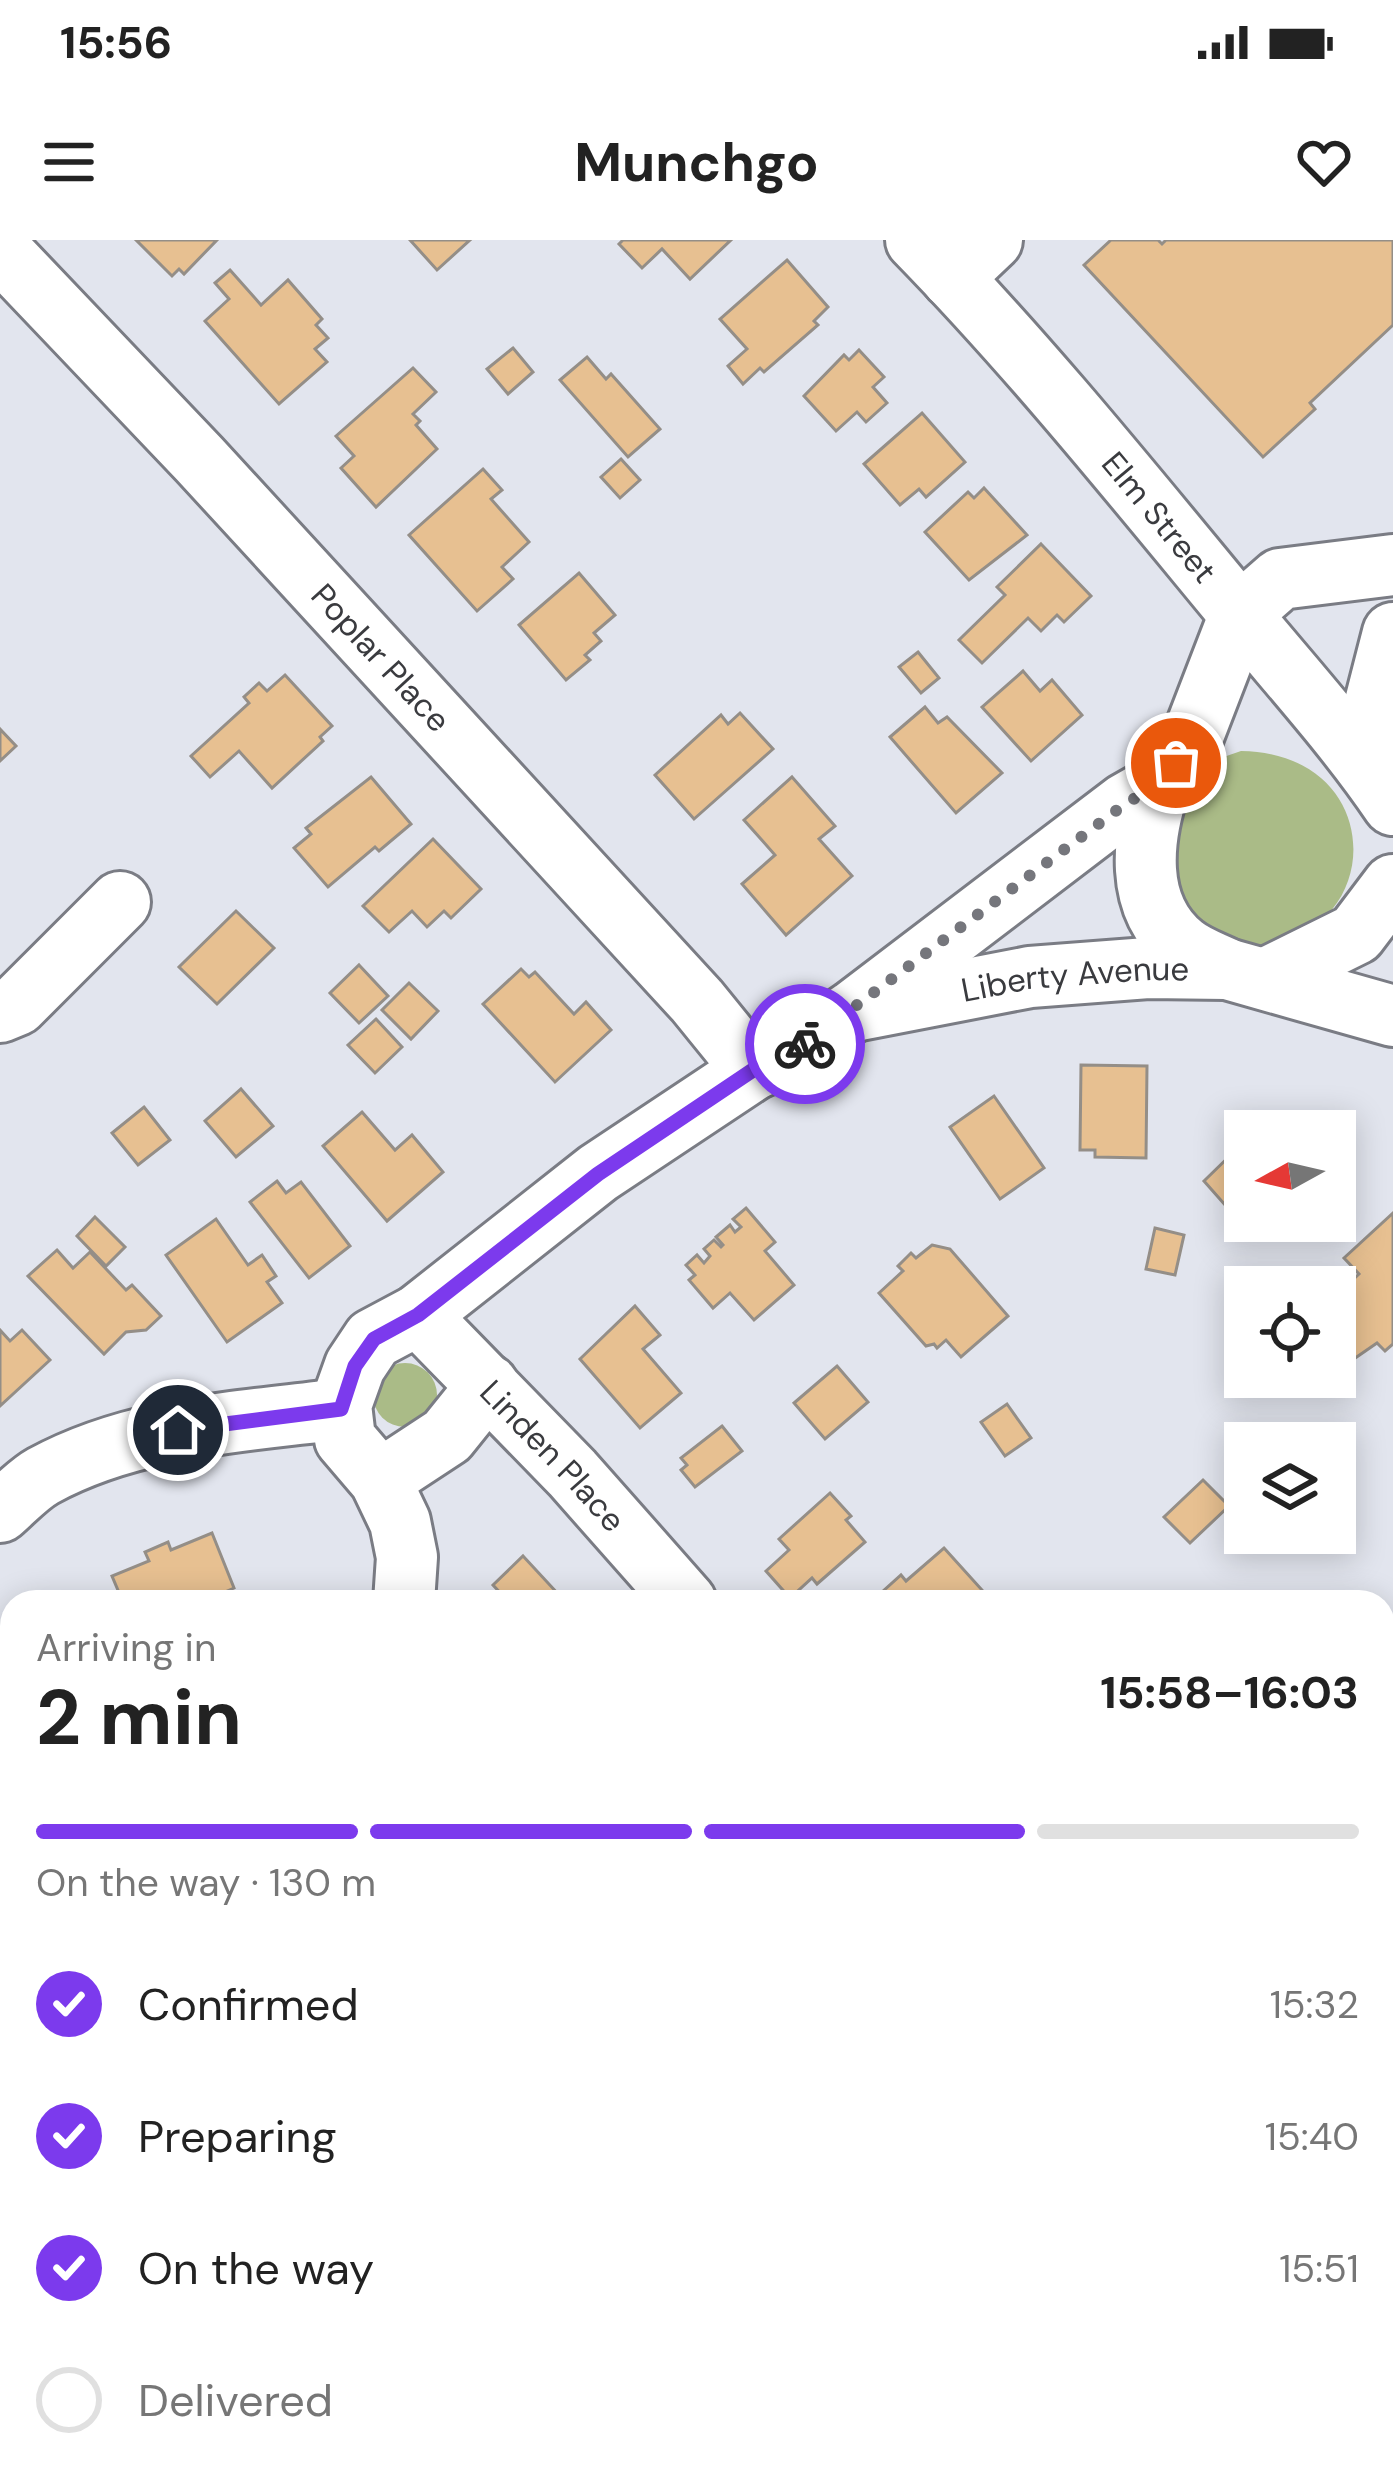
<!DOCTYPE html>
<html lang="en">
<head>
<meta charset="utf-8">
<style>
	body { margin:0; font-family:"DM Sans",sans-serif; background:#f2f2f2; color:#222; height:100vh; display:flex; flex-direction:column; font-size:45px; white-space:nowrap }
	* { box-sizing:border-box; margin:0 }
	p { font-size:39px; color:#767676 }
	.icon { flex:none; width:66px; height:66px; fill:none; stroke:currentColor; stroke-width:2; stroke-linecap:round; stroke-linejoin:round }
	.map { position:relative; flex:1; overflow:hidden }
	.side { position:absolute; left:0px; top:1350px; width:1395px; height:903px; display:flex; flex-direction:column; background:#fff; border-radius:36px 36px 0 0; box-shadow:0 6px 30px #0003 }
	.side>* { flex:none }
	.needle { width:78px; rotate:262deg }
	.buttons { position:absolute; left:1224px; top:870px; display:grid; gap:24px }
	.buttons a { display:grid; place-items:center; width:132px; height:132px; border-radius:0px; background:#fff; box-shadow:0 6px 30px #0003; font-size:60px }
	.pin { position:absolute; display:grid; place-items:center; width:102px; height:102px; color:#fff; margin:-51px; border:6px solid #fff; border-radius:50%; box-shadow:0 3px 12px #0007 }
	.courier { position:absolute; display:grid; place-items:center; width:120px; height:120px; margin:-60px; border:9px solid #7c3aed; border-radius:50%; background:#fff; color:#222; box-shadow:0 3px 15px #0007 }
	.summary em { font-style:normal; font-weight:700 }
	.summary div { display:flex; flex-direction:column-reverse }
	.summary { display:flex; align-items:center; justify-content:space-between; height:204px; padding:0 36px }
	h1 { font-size:78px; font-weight:700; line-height:90px }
	.bar { display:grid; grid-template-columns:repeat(4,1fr); gap:18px 12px; align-content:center; height:144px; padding:0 36px }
	.bar i { height:15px; border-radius:9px; background:#e0e0e0 }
	.bar .current { background:#7c3aed }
	.bar p { grid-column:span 4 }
	ol { padding:0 36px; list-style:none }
	li { display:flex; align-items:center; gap:36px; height:132px }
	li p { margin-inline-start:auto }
	li .icon { padding:12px; border-radius:50%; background:#7c3aed; color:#fff; stroke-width:4 }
	li:last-child { color:#767676 }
	li i { width:66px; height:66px; border:6px solid #e0e0e0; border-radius:50% }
	.status { display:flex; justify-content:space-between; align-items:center; height:84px; padding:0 60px; background:#fff; direction:ltr }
	.status svg { height:33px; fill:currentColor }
	header { display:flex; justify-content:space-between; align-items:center; height:156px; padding:0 36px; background:#fff; font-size:54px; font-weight:700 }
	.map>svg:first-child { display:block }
	.green { fill:#aabb87 }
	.building { fill:#e7c091; stroke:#948e87; stroke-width:3 }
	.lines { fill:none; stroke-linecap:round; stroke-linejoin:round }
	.minor-casing { stroke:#7a7c84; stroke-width:66 }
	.minor { stroke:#fff; stroke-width:60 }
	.done { stroke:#75767c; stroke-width:12; stroke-dasharray:0 21.6 }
	.route { stroke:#7c3aed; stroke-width:15 }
	.labels { text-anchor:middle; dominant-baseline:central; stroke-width:9; stroke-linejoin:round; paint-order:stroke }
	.street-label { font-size:33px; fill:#3a3b3f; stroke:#e2e5ee }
</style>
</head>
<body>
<div class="status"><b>15:56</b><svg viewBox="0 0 49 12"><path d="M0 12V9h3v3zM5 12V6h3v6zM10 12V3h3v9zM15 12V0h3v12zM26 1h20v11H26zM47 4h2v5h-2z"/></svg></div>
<header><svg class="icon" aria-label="menu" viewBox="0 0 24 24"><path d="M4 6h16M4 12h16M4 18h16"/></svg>Munchgo<svg class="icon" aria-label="heart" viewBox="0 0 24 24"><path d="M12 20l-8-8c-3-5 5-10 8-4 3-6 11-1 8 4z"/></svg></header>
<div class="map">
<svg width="1393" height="2252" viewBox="0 0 1393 2252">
	<rect width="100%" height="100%" fill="#e2e5ee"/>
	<!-- green -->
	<g class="green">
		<path d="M1241 511C1387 513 1387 691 1263 705 1250 707 1229 705 1218 698 1200 688 1185 668 1170 654L1169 564 1212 521Z"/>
		<circle cx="405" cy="1155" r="32"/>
	</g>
	<!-- building -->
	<g class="building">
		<path d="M136 0H217L184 34 179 29 172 36Z"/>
		<path d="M410 0H470L437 30Z"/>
		<path d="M623 0H731L690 39 662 9 642 28 619 4Z"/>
		<path d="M1111 0H1158L1162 4 1166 0H1393V85L1310 163 1315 169 1263 217 1084 25Z"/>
		<path d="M787 20 828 67 814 81 818 85 764 132 760 128 743 144 728 126 747 109 720 79Z"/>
		<path d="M230 30 261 65 288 40 322 79 316 85 328 98 315 109 327 122 279 164 205 81 229 59 215 43Z"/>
		<path d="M513 108 533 132 508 154 487 129Z"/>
		<path d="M859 110 884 137 873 147 887 163 866 182 857 172 836 191 804 156 844 115 849 120Z"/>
		<path d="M587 117 606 139 611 134 660 189 628 217 560 140Z"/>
		<path d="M413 128 436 152 413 174 420 181 416 185 437 209 376 267 341 228 354 216 336 196Z"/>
		<path d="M922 173 965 222 926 257 919 249 900 265 864 224Z"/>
		<path d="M621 219 640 240 620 258 601 237Z"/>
		<path d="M483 229 502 250 491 259 529 302 502 327 513 339 477 371 409 295Z"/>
		<path d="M984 248 1027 295 969 340 925 292 968 252 974 258Z"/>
		<path d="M1041 304 1091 356 1064 382 1057 375 1041 391 1028 378 982 423 959 400 1005 355 997 347Z"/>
		<path d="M579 333 615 375 594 393 601 401 585 415 590 420 566 440 519 385Z"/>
		<path d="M918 412 939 438 921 453 899 427Z"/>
		<path d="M1023 431 1040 451 1052 440 1082 475 1031 521 982 467Z"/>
		<path d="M285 435 332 486 320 497 323 501 272 548 239 511 210 537 191 516 249 463 244 457 259 443 267 451Z"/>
		<path d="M925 467 938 483 947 477 1002 533 956 573 890 497Z"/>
		<path d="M740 473 773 509 694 579 655 535 721 475 728 484Z"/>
		<path d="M0 489 16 506 0 521Z"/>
		<path d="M371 537 411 584 379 611 375 607 328 647 294 608 311 594 306 588Z"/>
		<path d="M792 537 835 586 819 599 852 636 786 695 742 644 775 615 744 580Z"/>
		<path d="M433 599 481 649 451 678 444 671 427 687 412 671 389 692 363 666Z"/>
		<path d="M236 671 274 708 217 764 179 727Z"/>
		<path d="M359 725 388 756 359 783 330 753Z"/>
		<path d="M521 729 529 737 535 732 574 774 586 762 611 790 555 842 483 764Z"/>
		<path d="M409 743 438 771 411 799 382 770Z"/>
		<path d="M376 779 402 807 375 833 348 805Z"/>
		<path d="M1081 825 1147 826 1146 918 1095 917V910H1080Z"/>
		<path d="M241 849 273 886 236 917 205 881Z"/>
		<path d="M994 856 1044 928 1000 959 950 887Z"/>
		<path d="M144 867 170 900 138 925 112 893Z"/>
		<path d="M362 872 395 910 412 895 443 932 387 981 323 906Z"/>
		<path d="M1269 879 1280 891H1256Z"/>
		<path d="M1245 901V964L1233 974 1204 941Z"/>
		<path d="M277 941 286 953 301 942 350 1006 309 1038 250 962Z"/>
		<path d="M746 968 775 1002 765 1011 794 1045 754 1080 730 1053 713 1068 689 1040 695 1035 686 1025 697 1015 704 1023 710 1016 704 1009 714 1000 721 1007 723 1005 716 997 730 985 735 992 741 987 733 979Z"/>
		<path d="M1393 973V1104L1385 1111 1377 1103 1348 1123 1335 1109V1083L1344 1075 1338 1069 1350 1059 1342 1050 1359 1034 1344 1018Z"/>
		<path d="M95 977 125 1007 106 1026 77 996Z"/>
		<path d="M216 979 248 1025 262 1015 276 1036 267 1042 282 1063 227 1102 166 1015Z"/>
		<path d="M1155 988 1184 995 1175 1035 1146 1029Z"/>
		<path d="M932 1005 950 1009 1008 1076 961 1117 946 1100 937 1108 934 1104 926 1106 879 1053 903 1031 898 1026 911 1013 916 1018Z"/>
		<path d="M57 1010 73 1028 90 1012 126 1050 132 1045 161 1076 146 1090 126 1092 104 1114 28 1036Z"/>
		<path d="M635 1066 660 1095 643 1109 681 1153 640 1188 580 1119Z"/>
		<path d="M0 1090 10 1101 22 1090 50 1120 0 1166Z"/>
		<path d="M837 1126 868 1162 825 1199 794 1163Z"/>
		<path d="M1007 1164 1031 1198 1005 1216 981 1182Z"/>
		<path d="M722 1186 742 1211 695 1247 681 1230 687 1225 681 1218Z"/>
		<path d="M1203 1240 1229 1266 1190 1303 1164 1277Z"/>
		<path d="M830 1253 851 1276 846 1280 865 1302 817 1344 812 1338 790 1358 766 1331 789 1310 779 1299Z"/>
		<path d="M212 1293 234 1348 202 1362H136L134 1358 123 1362 112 1336 149 1321 145 1312 168 1302 171 1310Z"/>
		<path d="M944 1308 982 1350 968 1362H871L901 1335 906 1341Z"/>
		<path d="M523 1316 561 1357 555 1362H499L504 1357 493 1345Z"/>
		<path d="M1 1465 12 1472V1552L2 1570Z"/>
		<path d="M1 1648 12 1650V1672L0 1671Z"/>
		<path d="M0 1853H10L9 1910 0 1909Z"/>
		<path d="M1393 2159V2202L1383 2189V2167Z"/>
		<path d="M229 2241H293V2251L229 2252Z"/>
		<path d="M794 2241H850L859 2252H781Z"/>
		<path d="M914 2241H963L951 2252H924Z"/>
		<path d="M1314 2241H1335L1345 2252H1302Z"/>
	</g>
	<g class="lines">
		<defs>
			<g id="minor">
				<path id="s1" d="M916 0C1031 118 1134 246 1239 373 1291 436 1347 497 1393 565"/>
				<path id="s2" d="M0 10 199 219 697 761 753 830"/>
				<path d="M952 38 992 0"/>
				<path d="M1371 532 1375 463 1393 393"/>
				<path d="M1160 544C1142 597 1133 666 1183 706 1195 716 1213 722 1227 729"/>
				<path d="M1265 739 1356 694 1393 645"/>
				<path id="s3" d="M859 770 1030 737 1148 728 1227 729 1393 776"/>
				<path d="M0 772 17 765 120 662"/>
				<path id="s4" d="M418 1075 572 1233 686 1362"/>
				<path d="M380 1240 447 1196 488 1145"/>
				<path d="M0 1272C14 1260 27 1245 43 1236 135 1186 240 1182 341 1169"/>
				<path d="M404 1362 407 1317 400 1282 380 1240 345 1199 341 1165 355 1126 373 1099 418 1075 598 933 753 830 795 811 853 771 1125 564 1160 544 1191 501 1240 374 1280 339 1393 325"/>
				<path d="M454 2241 455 2252"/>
				<path d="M550 2241 565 2252"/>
				<path d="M622 2252 634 2241"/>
			</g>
		</defs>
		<!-- minor casing -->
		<use href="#minor" class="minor-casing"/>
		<!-- minor -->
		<use href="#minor" class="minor"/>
	</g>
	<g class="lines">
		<!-- done -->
		<path class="done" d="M805 804 1125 564 1160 544 1176 523"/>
		<!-- route -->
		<path class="route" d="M178 1190 341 1169 355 1126 374 1099 418 1075 598 934 753 830 805 804"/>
	</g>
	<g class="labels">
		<!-- street labels -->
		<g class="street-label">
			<text stroke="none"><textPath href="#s1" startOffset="369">Elm Street</textPath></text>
			<text stroke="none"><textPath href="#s2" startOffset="558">Poplar Place</textPath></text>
			<text stroke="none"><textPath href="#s3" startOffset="219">Liberty Avenue</textPath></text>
			<text stroke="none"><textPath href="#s4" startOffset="195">Linden Place</textPath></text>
		</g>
	</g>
</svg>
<div class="buttons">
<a><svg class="needle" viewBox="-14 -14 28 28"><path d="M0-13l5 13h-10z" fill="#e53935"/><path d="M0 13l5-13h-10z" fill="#767676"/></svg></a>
<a><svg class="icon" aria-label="locate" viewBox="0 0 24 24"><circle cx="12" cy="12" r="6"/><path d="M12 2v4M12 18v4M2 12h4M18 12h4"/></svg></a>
<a><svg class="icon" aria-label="layers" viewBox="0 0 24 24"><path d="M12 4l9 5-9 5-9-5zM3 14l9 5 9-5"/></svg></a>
</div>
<div class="pin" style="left:1176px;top:523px;background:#ea580c"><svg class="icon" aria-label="bag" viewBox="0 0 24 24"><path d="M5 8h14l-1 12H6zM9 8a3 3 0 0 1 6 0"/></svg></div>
<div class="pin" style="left:178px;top:1190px;background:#1f2937"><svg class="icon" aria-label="home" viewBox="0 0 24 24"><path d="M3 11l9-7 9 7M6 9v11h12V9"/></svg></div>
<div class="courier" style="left:805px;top:804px"><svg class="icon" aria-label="bike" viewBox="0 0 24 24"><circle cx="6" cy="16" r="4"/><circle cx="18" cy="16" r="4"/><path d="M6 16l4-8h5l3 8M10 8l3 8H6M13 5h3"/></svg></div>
<section class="side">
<div class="summary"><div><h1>2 min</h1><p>Arriving in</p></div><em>15:58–16:03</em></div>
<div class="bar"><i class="current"></i><i class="current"></i><i class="current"></i><i></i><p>On the way · 130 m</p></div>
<ol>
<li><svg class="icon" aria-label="check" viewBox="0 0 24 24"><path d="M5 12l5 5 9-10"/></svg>Confirmed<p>15:32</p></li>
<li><svg class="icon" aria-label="check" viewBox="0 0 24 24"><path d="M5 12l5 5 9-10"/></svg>Preparing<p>15:40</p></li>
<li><svg class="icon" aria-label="check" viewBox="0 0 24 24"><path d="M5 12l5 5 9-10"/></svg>On the way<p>15:51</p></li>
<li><i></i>Delivered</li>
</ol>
</section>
</div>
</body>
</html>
